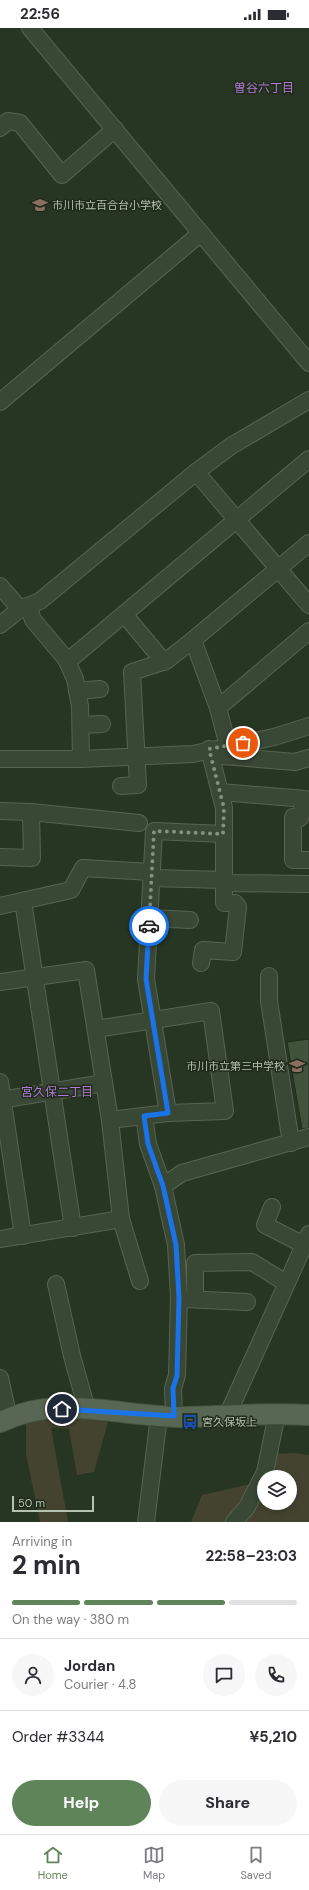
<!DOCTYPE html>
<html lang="en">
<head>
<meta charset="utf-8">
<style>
	body { margin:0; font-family:"DM Sans","Noto Sans JP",sans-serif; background:#f7f7f7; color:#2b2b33; height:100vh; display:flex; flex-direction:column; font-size:15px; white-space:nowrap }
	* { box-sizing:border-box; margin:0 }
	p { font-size:13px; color:#7c7c81 }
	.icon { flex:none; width:22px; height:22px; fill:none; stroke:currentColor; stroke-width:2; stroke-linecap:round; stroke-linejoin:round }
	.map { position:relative; height:1494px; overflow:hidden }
	.drawer { display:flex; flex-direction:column; background:#fff; flex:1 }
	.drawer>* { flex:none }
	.tools { position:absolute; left:257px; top:1442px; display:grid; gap:8px }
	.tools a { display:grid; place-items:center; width:40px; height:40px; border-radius:50%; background:#fff; box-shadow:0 2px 6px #0003; font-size:20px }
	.scale { position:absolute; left:12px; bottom:10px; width:82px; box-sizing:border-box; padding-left:4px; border:2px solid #b4c3af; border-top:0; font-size:11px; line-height:14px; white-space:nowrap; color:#b4c3af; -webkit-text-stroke:3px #1f2b1b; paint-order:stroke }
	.pin { position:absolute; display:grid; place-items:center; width:34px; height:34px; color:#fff; margin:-17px; border:2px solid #fff; border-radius:50%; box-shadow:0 1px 4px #0007 }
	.courier { position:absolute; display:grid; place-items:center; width:40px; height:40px; margin:-20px; border:3px solid #1a73e8; border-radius:50%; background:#fff; color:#222; box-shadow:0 1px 5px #0007 }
	.summary em { font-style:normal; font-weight:700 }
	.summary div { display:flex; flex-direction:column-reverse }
	.summary { display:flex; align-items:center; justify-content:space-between; height:68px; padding:0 12px }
	h1 { font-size:26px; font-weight:700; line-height:30px }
	.bar { display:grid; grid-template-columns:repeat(4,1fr); gap:6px 4px; align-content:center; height:48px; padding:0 12px }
	.bar i { height:5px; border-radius:3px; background:#e1e1e2 }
	.bar .selected { background:#5f8459 }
	.bar p { grid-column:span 4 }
	.line { display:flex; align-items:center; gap:10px; padding:0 12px; border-top:1px solid #e1e1e2 }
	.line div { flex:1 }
	.round { display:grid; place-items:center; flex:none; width:42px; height:42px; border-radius:21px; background:#f7f7f7 }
	.primary-button { display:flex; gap:8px; margin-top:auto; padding:8px 12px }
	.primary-button a { flex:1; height:46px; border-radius:24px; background:#5f8459; color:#fff; font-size:16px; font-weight:700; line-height:46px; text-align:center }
	.primary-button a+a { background:#f7f7f7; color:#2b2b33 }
	.status { display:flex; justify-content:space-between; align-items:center; height:28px; padding:0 20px; background:#fff; direction:ltr }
	.status svg { height:11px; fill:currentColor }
	.dock { display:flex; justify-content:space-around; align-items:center; height:56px; border-top:1px solid #e1e1e2; background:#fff; font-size:11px; color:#7c7c81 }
	.dock a { display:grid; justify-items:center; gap:2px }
	.dock .selected { color:#5f8459 }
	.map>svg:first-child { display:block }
	.green { fill:#434330 }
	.building { fill:#41543b; stroke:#212d1c }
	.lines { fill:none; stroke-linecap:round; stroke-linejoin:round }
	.minor-casing { stroke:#576452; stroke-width:18 }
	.major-casing { stroke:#465341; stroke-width:22 }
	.minor { stroke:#394735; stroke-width:16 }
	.major { stroke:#586753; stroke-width:20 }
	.done { stroke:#83927e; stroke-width:4; stroke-dasharray:0 7.2 }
	.route { stroke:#1a73e8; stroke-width:5 }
	.labels { text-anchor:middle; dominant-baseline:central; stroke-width:3; stroke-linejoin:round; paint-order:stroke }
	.poi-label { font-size:11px; fill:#b4c3af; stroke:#1f2b1b; text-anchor:start }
	.neighbourhood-label { font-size:12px; fill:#b07ad3; stroke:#1f2b1b }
</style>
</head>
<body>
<div class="status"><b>22:56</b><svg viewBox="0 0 49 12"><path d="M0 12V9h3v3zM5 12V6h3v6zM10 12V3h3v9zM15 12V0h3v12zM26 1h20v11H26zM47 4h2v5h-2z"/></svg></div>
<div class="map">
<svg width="309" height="1494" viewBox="0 0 309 1494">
	<rect width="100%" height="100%" fill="#273622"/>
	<!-- green -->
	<g class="green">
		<path d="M61 1389 108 1394 94 1444 77 1447 69 1401 51 1400 68 1494H40L26 1426V1392Z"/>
		<path d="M292 1425 309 1427V1494H191L202 1467 264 1453V1475H290V1449H268L274 1426Z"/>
	</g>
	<!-- building -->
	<path class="building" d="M309 1011V1100L302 1101 287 1014Z"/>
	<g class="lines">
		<defs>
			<g id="minor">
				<path d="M30 0 309 335"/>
				<path d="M0 100 8 93 20 95 62 147 115 101"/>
				<path d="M0 374 201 205"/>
				<path d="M196 444 309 577"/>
				<path d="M0 558 20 581"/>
				<path d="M28 578 33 592 66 631 75 651 80 678 81 731"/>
				<path d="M124 586 164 634"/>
				<path d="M0 597 20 581 40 573 196 444 231 418 309 372"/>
				<path d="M193 612 218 680 228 718"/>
				<path d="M66 631 74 628 309 431"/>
				<path d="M77 663 100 661"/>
				<path d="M218 680 309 603"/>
				<path d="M81 697 102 696"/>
				<path d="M210 727 295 734 309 730"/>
				<path d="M0 731H81L193 726 274 709 309 698"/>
				<path d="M121 758 138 757 132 644 166 633 193 612 309 515"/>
				<path d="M220 764 305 771 300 790 293 789V832H309"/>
				<path d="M0 783 31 784 139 795"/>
				<path d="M0 829 32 830 31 784"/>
				<path d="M151 850 224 852"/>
				<path d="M224 855 309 856"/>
				<path d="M23 873 73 1200"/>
				<path d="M0 878 71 862 83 840 151 844"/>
				<path d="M150 890 190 892"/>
				<path d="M201 935 203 922 233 924 238 879 235 875H224V780L209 721"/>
				<path d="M269 948V973L291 1115"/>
				<path d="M0 954 86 942 110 1092 121 1191 0 1211"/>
				<path d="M96 1001 211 983 225 1083 168 1085 110 1092"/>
				<path d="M0 1054 23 1208"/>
				<path d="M0 1072 104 1055"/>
				<path d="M168 1085 146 951 154 803 223 806"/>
				<path d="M144 1088 148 1116 163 1158 176 1217 179 1270 177 1347 173 1360 174 1389"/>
				<path d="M163 1158 182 1145 309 1109"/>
				<path d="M272 1179 265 1197 304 1217"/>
				<path d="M121 1191 140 1253"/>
				<path d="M56 1256 72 1328 87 1382"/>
				<path d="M185 1271 247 1274"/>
				<path d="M195 1271V1235L252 1234 286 1255"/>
				<path d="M0 1350 9 1391"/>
				<path d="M227 1388 309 1206"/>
				<path d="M146 1494 159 1388"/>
				<path d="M234 1494 247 1479 265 1444 277 1386"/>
			</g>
			<path id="major" d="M0 1394C12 1389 25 1384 38 1382 81 1375 133 1388 178 1389 222 1389 265 1384 309 1387"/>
		</defs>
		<!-- minor casing -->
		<use href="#minor" class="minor-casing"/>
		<!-- major casing -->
		<use href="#major" class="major-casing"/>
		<!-- minor -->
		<use href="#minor" class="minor"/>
		<!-- major -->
		<use href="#major" class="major"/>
	</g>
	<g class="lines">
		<!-- done -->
		<path class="done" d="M149 898 154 803 223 806 224 780 209 721 243 715"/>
		<!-- route -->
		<path class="route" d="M62 1381 174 1388 173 1360 177 1348 179 1270 176 1217 163 1158 148 1116 144 1088 168 1085 146 951 149 898"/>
	</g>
	<!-- icons -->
	<defs>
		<symbol id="school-bare" viewBox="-9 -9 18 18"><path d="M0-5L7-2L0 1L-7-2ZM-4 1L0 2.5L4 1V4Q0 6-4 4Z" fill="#8d6e63" stroke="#1f2b1b" stroke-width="2.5" paint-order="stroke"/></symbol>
		<symbol id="bus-bare" viewBox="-9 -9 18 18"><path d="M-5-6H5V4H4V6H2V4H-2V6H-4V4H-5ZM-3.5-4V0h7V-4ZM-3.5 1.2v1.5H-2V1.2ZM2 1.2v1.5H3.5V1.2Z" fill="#1a4fb4" stroke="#1f2b1b" stroke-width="2.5" paint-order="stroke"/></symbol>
	</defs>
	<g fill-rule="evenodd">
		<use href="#school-bare" x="29" y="166" width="22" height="22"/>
		<use href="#school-bare" x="286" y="1027" width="22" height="22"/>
		<use href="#bus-bare" x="179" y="1383" width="22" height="22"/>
	</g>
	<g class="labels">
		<!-- poi labels -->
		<g class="poi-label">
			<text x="52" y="177">市川市立百合台小学校</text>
			<text x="285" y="1038" text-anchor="end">市川市立第三中学校</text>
			<text x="202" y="1394">宮久保坂上</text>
		</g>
		<!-- neighbourhood labels -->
		<g class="neighbourhood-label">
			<text x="264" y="60">曽谷六丁目</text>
			<text x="57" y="1064">宮久保二丁目</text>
		</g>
	</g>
</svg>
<div class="tools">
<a><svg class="icon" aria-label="layers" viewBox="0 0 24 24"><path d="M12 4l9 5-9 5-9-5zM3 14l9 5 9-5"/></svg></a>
</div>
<div class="scale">50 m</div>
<div class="pin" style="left:243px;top:715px;background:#ea580c"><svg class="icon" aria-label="bag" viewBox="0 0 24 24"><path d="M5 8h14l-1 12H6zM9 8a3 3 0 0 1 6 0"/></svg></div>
<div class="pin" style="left:62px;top:1381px;background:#1f2937"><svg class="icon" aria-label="home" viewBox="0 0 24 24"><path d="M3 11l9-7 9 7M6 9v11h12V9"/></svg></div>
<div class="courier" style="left:149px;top:898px"><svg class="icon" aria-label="car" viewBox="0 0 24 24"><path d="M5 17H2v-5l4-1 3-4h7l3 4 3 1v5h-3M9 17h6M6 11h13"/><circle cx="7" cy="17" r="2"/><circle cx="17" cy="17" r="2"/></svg></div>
</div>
<section class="drawer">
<div class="summary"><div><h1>2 min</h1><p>Arriving in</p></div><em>22:58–23:03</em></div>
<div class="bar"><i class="selected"></i><i class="selected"></i><i class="selected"></i><i></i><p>On the way · 380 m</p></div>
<div class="line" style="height:72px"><a class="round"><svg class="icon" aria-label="person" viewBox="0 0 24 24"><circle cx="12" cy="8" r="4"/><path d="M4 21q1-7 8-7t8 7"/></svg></a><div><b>Jordan</b><p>Courier · 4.8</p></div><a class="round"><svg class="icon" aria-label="chat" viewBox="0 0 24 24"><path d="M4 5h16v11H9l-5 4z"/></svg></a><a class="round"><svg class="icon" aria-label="phone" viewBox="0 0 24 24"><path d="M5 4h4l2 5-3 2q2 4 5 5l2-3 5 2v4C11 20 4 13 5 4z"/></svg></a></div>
<div class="line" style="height:52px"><div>Order #3344</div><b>¥5,210</b></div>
<div class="primary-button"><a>Help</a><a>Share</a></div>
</section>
<nav class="dock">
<a class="selected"><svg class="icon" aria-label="home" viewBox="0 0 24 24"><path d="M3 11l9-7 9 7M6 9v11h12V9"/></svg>Home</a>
<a><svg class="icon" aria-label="map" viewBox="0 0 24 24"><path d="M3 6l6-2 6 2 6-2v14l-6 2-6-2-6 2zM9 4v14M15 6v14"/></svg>Map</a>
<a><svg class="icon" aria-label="saved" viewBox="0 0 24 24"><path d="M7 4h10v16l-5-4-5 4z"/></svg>Saved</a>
</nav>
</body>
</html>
